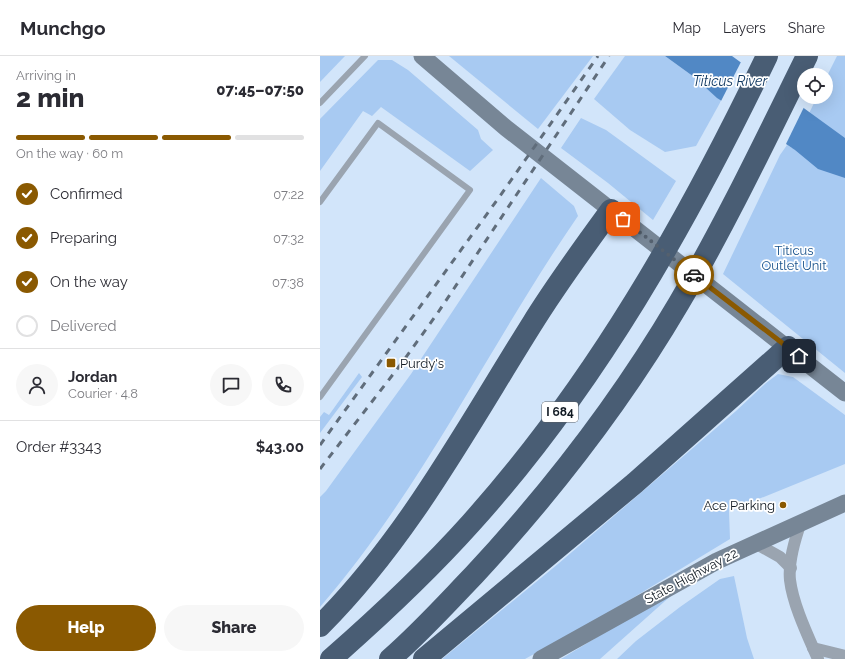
<!DOCTYPE html>
<html lang="en">
<head>
<meta charset="utf-8">
<style>
	body { margin:0; font-family:Raleway,sans-serif; background:#f7f7f7; color:#2b2b33; height:100vh; display:flex; flex-direction:column; font-size:15px; white-space:nowrap }
	* { box-sizing:border-box; margin:0 }
	p { font-size:13px; color:#7c7c81 }
	.icon { flex:none; width:22px; height:22px; fill:none; stroke:currentColor; stroke-width:2; stroke-linecap:round; stroke-linejoin:round }
	.map { position:relative; flex:1; overflow:hidden }
	.panel { display:flex; flex-direction:column; background:#fff; width:320px }
	.panel>* { flex:none }
	.fabs { position:absolute; left:477px; top:12px; display:grid; gap:8px }
	.fabs a { display:grid; place-items:center; width:36px; height:36px; border-radius:50%; background:#fff; box-shadow:0 4px 16px #0002; font-size:20px }
	.pin { position:absolute; display:grid; place-items:center; width:34px; height:34px; color:#fff; margin:-17px; border-radius:8px; box-shadow:0 2px 6px #0006 }
	.courier { position:absolute; display:grid; place-items:center; width:40px; height:40px; margin:-20px; border:3px solid #8a5901; border-radius:50%; background:#fff; color:#222; box-shadow:0 1px 5px #0007 }
	.summary em { font-style:normal; font-weight:800 }
	.summary div { display:flex; flex-direction:column-reverse }
	.summary { display:flex; align-items:center; justify-content:space-between; height:68px; padding:0 16px }
	h1 { font-size:26px; font-weight:800; line-height:30px }
	.bar { display:grid; grid-template-columns:repeat(4,1fr); gap:6px 4px; align-content:center; height:48px; padding:0 16px }
	.bar i { height:5px; border-radius:3px; background:#e1e1e2 }
	.bar .selected { background:#8a5901 }
	.bar p { grid-column:span 4 }
	.line { display:flex; align-items:center; gap:10px; padding:0 16px; border-top:1px solid #e1e1e2 }
	.line div { flex:1 }
	.round { display:grid; place-items:center; flex:none; width:42px; height:42px; border-radius:21px; background:#f7f7f7 }
	ol { padding:0 16px; list-style:none }
	li { display:flex; align-items:center; gap:12px; height:44px }
	li p { margin-inline-start:auto }
	li .icon { padding:4px; border-radius:50%; background:#8a5901; color:#fff; stroke-width:4 }
	li:last-child { color:#7c7c81 }
	li i { width:22px; height:22px; border:2px solid #e1e1e2; border-radius:50% }
	.primary-button { display:flex; gap:8px; margin-top:auto; padding:8px 16px }
	.primary-button a { flex:1; height:46px; border-radius:24px; background:#8a5901; color:#fff; font-size:16px; font-weight:800; line-height:46px; text-align:center }
	.primary-button a+a { background:#f7f7f7; color:#2b2b33 }
	header { display:flex; align-items:center; gap:24px; box-sizing:border-box; height:56px; padding:0 20px; background:#fff; border-bottom:1px solid #e1e1e2 }
	header strong { font-size:19px }
	nav { display:flex; gap:22px; margin-inline-start:auto; font-size:14px }
	main { display:flex; flex:1; min-height:0 }
	.map>svg:first-child { display:block }
	.green { fill:#a8caf2 }
	.water { fill:#5188c5 }
	.pier { fill:#d2e5fa }
	.lines { fill:none; stroke-linecap:round; stroke-linejoin:round }
	.service { stroke:#9aa4b0; stroke-width:6 }
	.minor { stroke:#9aa4b0; stroke-width:12 }
	.secondary { stroke:#778696; stroke-width:17 }
	.motorway { stroke:#495d74; stroke-width:22 }
	.rail { stroke:#606d7b; stroke-width:3; stroke-dasharray:7 7; stroke-linecap:butt }
	.done { stroke:#54606e; stroke-width:4; stroke-dasharray:0 7.2 }
	.route { stroke:#8a5901; stroke-width:5 }
	.poi-dot { fill:#8a5901; stroke:#fff; stroke-width:1.5 }
	.labels { text-anchor:middle; dominant-baseline:central; stroke-width:3.5; stroke-linejoin:round; paint-order:stroke }
	.shield { fill:#fff; stroke:#585e64; stroke-width:1 }
	.shield-label { font-size:12px; font-weight:bold; fill:#101922 }
	.park-label { font-size:13px; fill:#18528c; stroke:#fff }
	.poi-label { font-size:13px; fill:#101922; stroke:#fff; text-anchor:start }
	.street-label { font-size:13px; fill:#101922; stroke:#fff }
	.water-label { font-size:14px; font-style:italic; fill:#103861; stroke:#fff }
</style>
</head>
<body>
<header>
<strong>Munchgo</strong>
<nav><a>Map</a><a>Layers</a><a>Share</a></nav>
</header>
<main>
<section class="panel">
<div class="summary"><div><h1>2 min</h1><p>Arriving in</p></div><em>07:45–07:50</em></div>
<div class="bar"><i class="selected"></i><i class="selected"></i><i class="selected"></i><i></i><p>On the way · 60 m</p></div>
<ol>
<li><svg class="icon" aria-label="check" viewBox="0 0 24 24"><path d="M5 12l5 5 9-10"/></svg>Confirmed<p>07:22</p></li>
<li><svg class="icon" aria-label="check" viewBox="0 0 24 24"><path d="M5 12l5 5 9-10"/></svg>Preparing<p>07:32</p></li>
<li><svg class="icon" aria-label="check" viewBox="0 0 24 24"><path d="M5 12l5 5 9-10"/></svg>On the way<p>07:38</p></li>
<li><i></i>Delivered</li>
</ol>
<div class="line" style="height:72px"><a class="round"><svg class="icon" aria-label="person" viewBox="0 0 24 24"><circle cx="12" cy="8" r="4"/><path d="M4 21q1-7 8-7t8 7"/></svg></a><div><b>Jordan</b><p>Courier · 4.8</p></div><a class="round"><svg class="icon" aria-label="chat" viewBox="0 0 24 24"><path d="M4 5h16v11H9l-5 4z"/></svg></a><a class="round"><svg class="icon" aria-label="phone" viewBox="0 0 24 24"><path d="M5 4h4l2 5-3 2q2 4 5 5l2-3 5 2v4C11 20 4 13 5 4z"/></svg></a></div>
<div class="line" style="height:52px"><div>Order #3343</div><b>$43.00</b></div>
<div class="primary-button"><a>Help</a><a>Share</a></div>
</section>
<div class="map">
<svg width="525" height="603" viewBox="0 0 525 603">
	<rect width="100%" height="100%" fill="#d2e5fa"/>
	<!-- green -->
	<g class="green">
		<path d="M0 0H25L0 26Z"/>
		<path d="M129 0H273L218 73Z"/>
		<path d="M305 0H345L374 21 401 45 376 90 345 96 310 74 274 43Z"/>
		<path d="M517 0H525V317L403 218 460 99 467 89 472 92 497 41H506V22Z"/>
		<path d="M58 4H72L88 14 158 74 161 83 173 94 150 115 61 51 52 60 43 55 0 115V63Z"/>
		<path d="M261 62 286 74 356 125 333 164 288 127 241 92Z"/>
		<path d="M221 122 254 150 258 160C169 289 103 432 0 551V441L6 435 91 318Z"/>
		<path d="M39 317 42 321 0 377V361L4 356 9 359Z"/>
		<path d="M458 318 473 321 525 359V408L409 455 410 483 288 557 205 603H122L238 508 416 355 446 327Z"/>
		<path d="M414 520 427 582 434 603H297L316 585 360 551 400 523Z"/>
		<path d="M363 529 280 603H241Z"/>
	</g>
	<!-- water -->
	<path class="water" d="M345 0H412L525 82V122L498 113 475 94 397 42 374 21Z"/>
	<!-- pier -->
	<path class="pier" d="M422 4 485 49 465 90 400 47Z"/>
	<g class="lines">
		<!-- service -->
		<g class="service">
			<path d="M0 47 45 0"/>
			<path d="M0 146 58 67 150 134 0 341"/>
		</g>
		<!-- minor -->
		<g class="minor">
			<path d="M481 466C475 483 468 505 470 524 473 549 488 580 498 603"/>
			<path d="M435 487 460 501 471 512"/>
			<path d="M493 592 525 600"/>
		</g>
		<!-- secondary -->
		<g class="secondary">
			<path d="M102 0 186 72 525 337"/>
			<path d="M221 603 397 505 525 447"/>
		</g>
		<!-- motorway -->
		<g class="motorway">
			<path d="M0 570C88 482 146 373 212 268 236 229 264 191 291 154"/>
			<path d="M11 603C60 560 108 515 151 467 276 328 367 166 447 0"/>
			<path d="M70 603C100 577 127 547 154 519 231 436 302 344 359 247 406 167 446 83 487 0"/>
			<path d="M104 603 315 427 468 291"/>
		</g>
		<!-- rail -->
		<g class="rail">
			<path d="M0 389 180 140 278 0"/>
			<path d="M0 413 81 308 117 258 289 0"/>
		</g>
	</g>
	<g class="lines">
		<!-- done -->
		<path class="done" d="M303 163 374 219"/>
		<!-- route -->
		<path class="route" d="M374 219 479 300"/>
	</g>
	<!-- markers -->
	<g class="poi-dot">
		<rect x="66" y="302" width="10" height="10" rx="2"/>
		<circle cx="463" cy="449" r="4"/>
	</g>
	<g class="labels">
		<!-- shield labels -->
		<rect class="shield" x="222" y="346" width="36" height="20" rx="3"/>
		<g class="shield-label">
			<text x="240" y="356">I 684</text>
		</g>
		<!-- park labels -->
		<g class="park-label">
			<text x="474" y="194">Titicus<tspan x="474" dy="15">Outlet Unit</tspan></text>
		</g>
		<!-- poi labels -->
		<g class="poi-label">
			<text x="80" y="307">Purdy's</text>
			<text x="455" y="449" text-anchor="end">Ace Parking</text>
		</g>
		<!-- street labels -->
		<g class="street-label">
			<text transform="translate(371 520) rotate(-28)">State Highway 22</text>
		</g>
		<!-- water labels -->
		<g class="water-label">
			<text x="410" y="25">Titicus River</text>
		</g>
	</g>
</svg>
<div class="fabs">
<a><svg class="icon" aria-label="locate" viewBox="0 0 24 24"><circle cx="12" cy="12" r="6"/><path d="M12 2v4M12 18v4M2 12h4M18 12h4"/></svg></a>
</div>
<div class="pin" style="left:303px;top:163px;background:#ea580c"><svg class="icon" aria-label="bag" viewBox="0 0 24 24"><path d="M5 8h14l-1 12H6zM9 8a3 3 0 0 1 6 0"/></svg></div>
<div class="pin" style="left:479px;top:300px;background:#1f2937"><svg class="icon" aria-label="home" viewBox="0 0 24 24"><path d="M3 11l9-7 9 7M6 9v11h12V9"/></svg></div>
<div class="courier" style="left:374px;top:219px"><svg class="icon" aria-label="car" viewBox="0 0 24 24"><path d="M5 17H2v-5l4-1 3-4h7l3 4 3 1v5h-3M9 17h6M6 11h13"/><circle cx="7" cy="17" r="2"/><circle cx="17" cy="17" r="2"/></svg></div>
</div>
</main>
</body>
</html>
